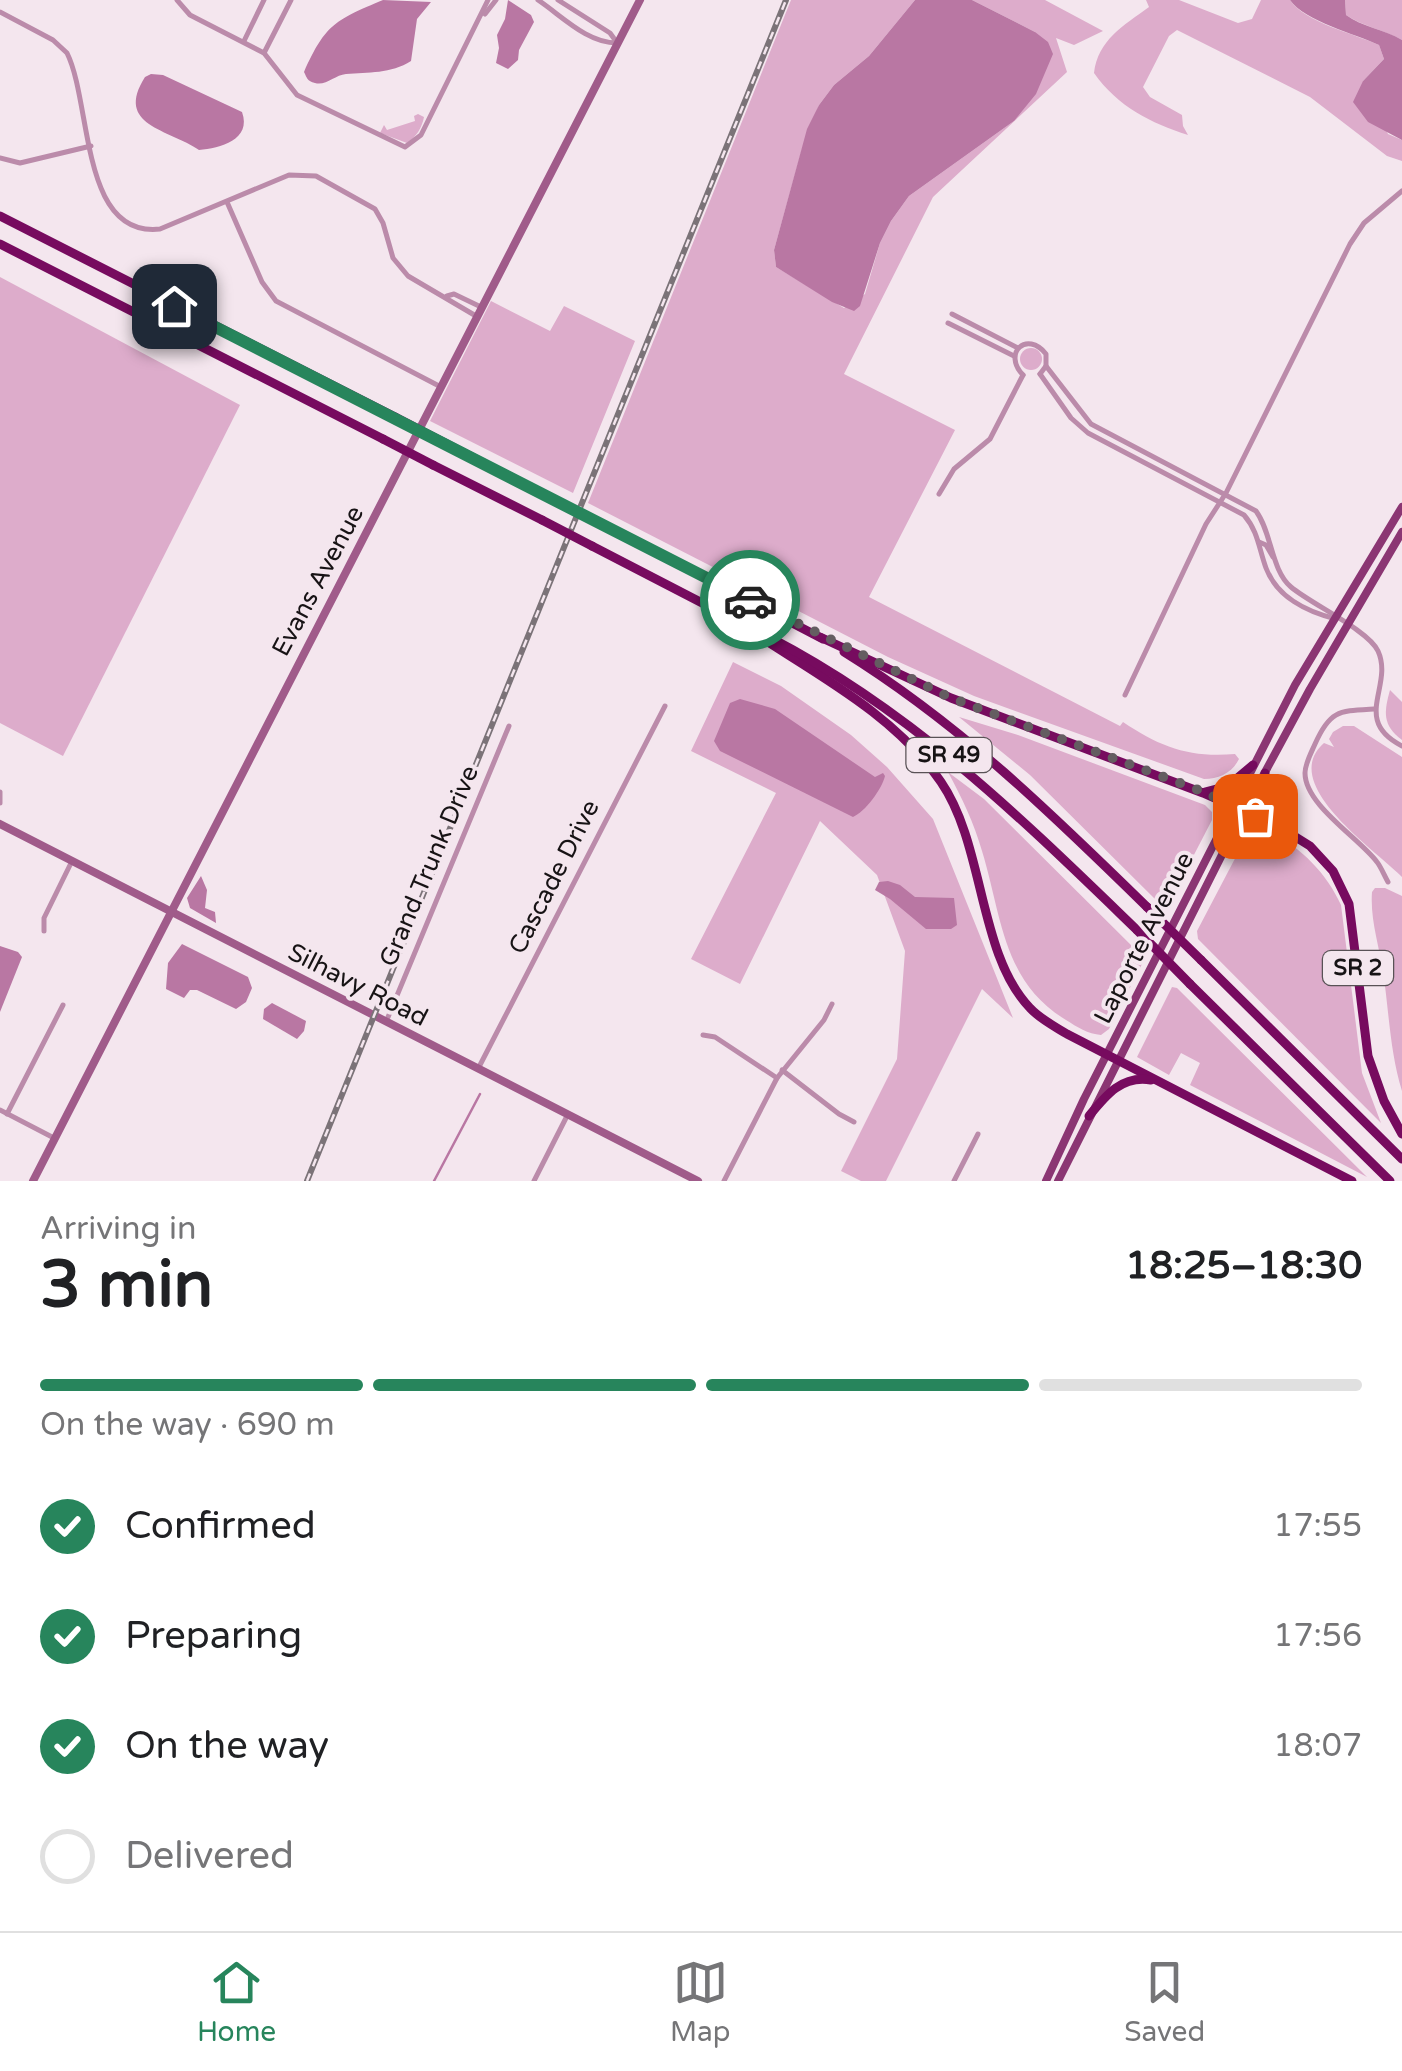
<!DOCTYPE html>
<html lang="en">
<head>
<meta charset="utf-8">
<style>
	body { margin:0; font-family:"Varela Round",sans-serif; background:#f2f2f2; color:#202124; height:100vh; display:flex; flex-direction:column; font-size:38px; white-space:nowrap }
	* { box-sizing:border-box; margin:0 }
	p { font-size:32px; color:#757577 }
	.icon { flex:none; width:55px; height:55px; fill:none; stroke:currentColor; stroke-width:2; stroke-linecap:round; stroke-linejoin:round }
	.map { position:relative; height:1181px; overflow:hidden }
	.details { display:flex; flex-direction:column; background:#fff; flex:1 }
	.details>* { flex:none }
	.pin { position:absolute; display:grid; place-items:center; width:85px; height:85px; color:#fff; margin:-42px; border-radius:20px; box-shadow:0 5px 15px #0006 }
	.courier { position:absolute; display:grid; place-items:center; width:100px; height:100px; margin:-50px; border:8px solid #27855c; border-radius:50%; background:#fff; color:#222; box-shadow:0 2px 12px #0007 }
	.headline em { font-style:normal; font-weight:800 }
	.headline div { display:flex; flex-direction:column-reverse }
	.headline { display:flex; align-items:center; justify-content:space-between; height:170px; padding:0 40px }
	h1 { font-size:65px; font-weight:800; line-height:75px }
	.bar { display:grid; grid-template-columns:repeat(4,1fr); gap:15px 10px; align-content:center; height:120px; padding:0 40px }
	.bar i { height:12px; border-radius:8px; background:#e0e0e0 }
	.bar .selected { background:#27855c }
	.bar p { grid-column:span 4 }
	ol { padding:0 40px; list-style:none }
	li { display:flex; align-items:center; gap:30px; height:110px }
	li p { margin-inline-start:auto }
	li .icon { padding:10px; border-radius:50%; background:#27855c; color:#fff; stroke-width:4 }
	li:last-child { color:#757577 }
	li i { width:55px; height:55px; border:5px solid #e0e0e0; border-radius:50% }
	.tabs { display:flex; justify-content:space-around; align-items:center; height:140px; border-top:2px solid #e0e0e0; background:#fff; font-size:28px; color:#757577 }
	.tabs a { display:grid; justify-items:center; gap:5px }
	.tabs .selected { color:#27855c }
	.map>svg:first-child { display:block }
	.green { fill:#ddaccb }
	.water { fill:#b977a3 }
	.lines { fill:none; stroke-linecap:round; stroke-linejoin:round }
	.stream { stroke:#b977a3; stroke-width:2.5 }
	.street { stroke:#bb8baa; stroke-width:5 }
	.secondary { stroke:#a05b8a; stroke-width:8 }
	.primary { stroke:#8b3673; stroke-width:8 }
	.highway { stroke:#770b5f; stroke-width:9 }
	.rail-casing { stroke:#7b7378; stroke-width:6 }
	.rail { stroke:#f4e6ee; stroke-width:2.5; stroke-dasharray:8; stroke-linecap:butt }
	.highway-bridge { stroke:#770b5f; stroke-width:9 }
	.done { stroke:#645d61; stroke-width:10; stroke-dasharray:0 18 }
	.route { stroke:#27855c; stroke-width:12 }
	.labels { text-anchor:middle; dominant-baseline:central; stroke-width:8; stroke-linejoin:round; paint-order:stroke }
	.shield { fill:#f4e6ee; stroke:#595256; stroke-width:2.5 }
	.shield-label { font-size:22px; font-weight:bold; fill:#171315 }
	.street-label { font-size:25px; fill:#171315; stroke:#f4e6ee }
</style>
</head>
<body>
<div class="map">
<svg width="1402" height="1181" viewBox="0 0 1402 1181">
	<rect width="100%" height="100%" fill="#f4e6ee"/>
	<!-- green -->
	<g class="green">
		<path d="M791 0H915L869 56 834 85 819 105 802 149 774 250 776 267 844 308 865 294 880 243 891 221 909 196 1014 121 1035 32 972 0H1045L1103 31 1074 45 1056 38 1067 72 933 197 844 374 955 430 869 597 1120 726 1123 722C1160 747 1190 758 1235 754L1239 759C1232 773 1219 779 1204 779L974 696 888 657 588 503Z"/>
		<path d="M1146 0H1179L1238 23 1252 19 1261 0H1290C1304 22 1355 34 1379 45L1384 59 1363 81 1388 134 1402 140V161L1387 156 1310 97 1177 30 1169 36 1143 87 1150 97 1182 115 1183 126 1188 135C1151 123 1118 107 1094 73 1098 40 1123 26 1149 7Z"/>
		<path d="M1345 0H1402V40C1384 30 1362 26 1346 15Z"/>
		<path d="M418 114 424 117C422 128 416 137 407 143L380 133 384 125 387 130 415 121 414 116Z"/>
		<path d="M0 277 240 405 63 756 0 723Z"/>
		<path d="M491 301 550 331 564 306 635 341 573 493 430 421Z"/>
		<circle cx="1031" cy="359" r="11"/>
		<path d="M733 662 781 686 851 735 887 767 933 819 1013 1018 982 989 886 1181H861L841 1171 897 1059 905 951 877 875 820 821 740 984 691 959 776 793 691 751Z"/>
		<path d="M1390 690 1402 702V740C1382 725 1384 712 1390 690Z"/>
		<path d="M959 717 1018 735 1205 805 1212 812V820L1169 903 1155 899 1030 775Z"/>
		<path d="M1343 726H1354L1402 757V877C1376 850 1277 784 1324 743L1334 747 1329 739 1333 732Z"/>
		<path d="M948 772 984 799 1140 954 1142 964 1109 1029 1101 1035C1088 1034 1077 1027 1066 1020 1002 981 1002 916 982 851 974 823 962 798 948 772Z"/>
		<path d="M1255 826C1293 839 1325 869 1341 905L1362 1073 1381 1123 1198 939 1197 931 1251 828Z"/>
		<path d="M1375 888H1385L1402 896V1091C1390 1052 1389 1012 1383 971 1379 945 1370 919 1372 892Z"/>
		<path d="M1172 987 1177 988 1367 1177 1190 1085 1200 1063 1181 1053 1169 1075 1137 1057Z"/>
	</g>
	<!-- water -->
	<g class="water">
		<path d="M383 0 431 2 417 19 411 61C391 74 368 72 346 74 335 75 326 86 315 83 307 81 307 78 304 72 326 23 336 20 383 0Z"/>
		<path d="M508 0 531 15 534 22 519 50 518 60 508 69 496 63 499 48 497 35 505 19Z"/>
		<path d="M915 0H972L1035 32 1048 42 1053 54 1036 94 1014 121 909 196 891 221 880 243 860 306 854 311 832 302 776 267 774 250 807 129 819 105 834 85 869 56Z"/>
		<path d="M1290 0H1345L1346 15C1362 27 1384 29 1402 40V140L1368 122 1353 102 1363 81 1384 59 1379 45C1356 34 1304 21 1290 0Z"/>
		<path d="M151 74 163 75 242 112C252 140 220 148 199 150 169 129 114 126 145 77Z"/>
		<path d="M740 699 775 709 875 777 883 773 885 776C882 789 865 812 853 817L720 751 714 741 730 703Z"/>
		<path d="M201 876 207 890 205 908 215 912 216 923 190 908 187 898Z"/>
		<path d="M888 881 900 885 915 897 954 898 957 925 951 929H926L890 899 875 890 879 882Z"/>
		<path d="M182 944 248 977 252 988 246 1002 236 1009 197 990H190L184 998 166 989 168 963Z"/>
		<path d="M0 946 18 952 22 957 0 1012Z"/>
		<path d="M272 1003 306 1021 304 1031 297 1039 263 1019 264 1009Z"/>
	</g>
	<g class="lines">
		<!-- stream -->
		<path class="stream" d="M434 1181 480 1094"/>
		<!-- street -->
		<g class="street">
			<path d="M177 0 190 15 264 53 297 95 405 147 421 135 488 0"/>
			<path d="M538 0C562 16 587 43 617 43"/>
			<path d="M558 0 610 33 618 44"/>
			<path d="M0 12 53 40 67 53C92 103 80 238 160 229L289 175 316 176 375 209 383 223 393 258 408 276 476 316"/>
			<path d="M485 14 496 0"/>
			<path d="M244 41 264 0"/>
			<path d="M264 53 291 0"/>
			<path d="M0 158 20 163 91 146"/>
			<path d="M227 202 262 282 276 301 441 387"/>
			<path d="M447 296 454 294 481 307"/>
			<path d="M952 314 1018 348"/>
			<path d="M948 323 1014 356"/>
			<path d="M1046 366 1091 424 1256 511C1272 533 1271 570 1291 587 1311 604 1368 630 1378 651 1394 686 1351 720 1402 746"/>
			<path d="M1040 374 1071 418 1088 433 1244 515C1258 531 1259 549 1266 568 1277 597 1307 612 1336 619"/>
			<path d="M1023 375C1002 353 1027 330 1046 354V366L1040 374"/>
			<path d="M939 494 954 469 990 439 1023 375"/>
			<path d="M1259 542 1266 545 1273 557"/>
			<path d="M1125 695 1206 524 1226 493 1350 244 1364 223 1402 191"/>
			<path d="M1374 709C1339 711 1330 710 1315 744 1311 753 1305 764 1305 773 1305 805 1359 838 1377 862 1381 867 1384 875 1388 882"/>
			<path d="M0 792V803"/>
			<path d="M44 931V918L72 861"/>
			<path d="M386 1022 509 726"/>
			<path d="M703 1035 715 1037 777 1078"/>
			<path d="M479 1067 665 706"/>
			<path d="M782 1070 839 1114 854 1122"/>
			<path d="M0 1110 54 1138"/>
			<path d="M7 1114 63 1005"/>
			<path d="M534 1181 568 1114"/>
			<path d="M724 1181 777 1078 824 1020 832 1004"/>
			<path d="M954 1181 978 1134"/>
		</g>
		<!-- secondary -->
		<g class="secondary">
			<path d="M0 824 698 1181"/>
			<path d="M33 1181 640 0"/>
		</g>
		<!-- primary -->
		<g class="primary">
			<path d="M1046 1181 1084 1099 1295 685 1402 507"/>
			<path d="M1058 1181 1244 811 1310 689 1402 532"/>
		</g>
		<!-- highway -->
		<g class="highway">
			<path d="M0 216 395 417"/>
			<path d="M0 244 383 439"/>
			<path d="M445 443 551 498"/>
			<path d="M433 465 542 520"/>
			<path d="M602 524 823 639"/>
			<path d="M592 546 737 621"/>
			<path d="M733 619C805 669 891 709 941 782 985 846 978 954 1030 1008 1040 1019 1054 1026 1067 1034L1352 1181"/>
			<path d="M769 637C914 712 1021 818 1137 930"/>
			<path d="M820 637 951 698 1203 793 1278 826 1310 846 1333 871 1349 904 1368 1056 1384 1101 1402 1134"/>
			<path d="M844 652C960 724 1051 813 1147 907"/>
			<path d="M1265 773 1264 805 1276 824"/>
			<path d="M1205 792 1228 786 1253 765"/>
			<path d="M1201 960 1402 1159"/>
			<path d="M1190 984 1390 1181"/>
			<path d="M1089 1116C1106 1095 1122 1075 1151 1080"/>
		</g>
		<defs>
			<path id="rail" d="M307 1181 786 0"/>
		</defs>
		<!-- rail casing -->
		<use href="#rail" class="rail-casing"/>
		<!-- rail -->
		<use href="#rail" class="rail"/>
		<!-- highway-bridge -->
		<g class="highway-bridge">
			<path d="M395 417 445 443"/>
			<path d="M383 439 433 465"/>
			<path d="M551 498 602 524"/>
			<path d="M542 520 592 546"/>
			<path d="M1147 907 1201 960"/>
			<path d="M1137 930 1190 984"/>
		</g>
	</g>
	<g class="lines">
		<!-- done -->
		<path class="done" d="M750 600 951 698 1204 792 1255 816"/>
		<!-- route -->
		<path class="route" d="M174 306 750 600"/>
	</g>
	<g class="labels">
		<!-- shield labels -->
		<g class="shield">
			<rect x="906.5" y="738" width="85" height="34" rx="8"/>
			<rect x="1323" y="951" width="70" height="34" rx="8"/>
		</g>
		<g class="shield-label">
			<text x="949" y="755">SR 49</text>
			<text x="1358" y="968">SR 2</text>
		</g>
		<!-- street labels -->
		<g class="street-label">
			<text transform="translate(318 581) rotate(-62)">Evans Avenue</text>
			<text transform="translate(429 866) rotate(-67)">Grand Trunk Drive</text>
			<text transform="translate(554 877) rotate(-63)">Cascade Drive</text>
			<text transform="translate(1144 938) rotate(-63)">Laporte Avenue</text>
			<text transform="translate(358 985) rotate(27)">Silhavy Road</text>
		</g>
	</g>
</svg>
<div class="pin" style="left:1255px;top:816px;background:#ea580c"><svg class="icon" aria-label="bag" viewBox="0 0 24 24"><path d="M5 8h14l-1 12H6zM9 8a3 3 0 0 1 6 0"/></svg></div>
<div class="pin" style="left:174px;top:306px;background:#1f2937"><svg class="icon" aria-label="home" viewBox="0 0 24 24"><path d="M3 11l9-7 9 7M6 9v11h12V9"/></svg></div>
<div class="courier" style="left:750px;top:600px"><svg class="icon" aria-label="car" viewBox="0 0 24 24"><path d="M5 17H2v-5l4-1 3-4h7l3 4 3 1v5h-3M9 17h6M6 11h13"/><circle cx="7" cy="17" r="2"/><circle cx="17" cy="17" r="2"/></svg></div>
</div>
<section class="details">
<div class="headline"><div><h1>3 min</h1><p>Arriving in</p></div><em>18:25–18:30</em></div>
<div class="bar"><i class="selected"></i><i class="selected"></i><i class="selected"></i><i></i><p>On the way · 690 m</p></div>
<ol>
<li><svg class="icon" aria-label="check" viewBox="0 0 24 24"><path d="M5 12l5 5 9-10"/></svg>Confirmed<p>17:55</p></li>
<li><svg class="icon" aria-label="check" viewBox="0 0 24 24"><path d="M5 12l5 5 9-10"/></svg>Preparing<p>17:56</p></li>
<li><svg class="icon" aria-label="check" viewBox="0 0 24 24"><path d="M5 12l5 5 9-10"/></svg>On the way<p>18:07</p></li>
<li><i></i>Delivered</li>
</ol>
</section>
<nav class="tabs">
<a class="selected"><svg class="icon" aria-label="home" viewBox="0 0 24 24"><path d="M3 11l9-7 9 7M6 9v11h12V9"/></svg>Home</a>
<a><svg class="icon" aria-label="map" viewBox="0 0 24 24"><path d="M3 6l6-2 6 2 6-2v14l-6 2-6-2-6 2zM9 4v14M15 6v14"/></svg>Map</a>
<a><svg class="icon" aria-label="saved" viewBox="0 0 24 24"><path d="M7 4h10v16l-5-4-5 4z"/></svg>Saved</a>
</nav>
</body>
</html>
